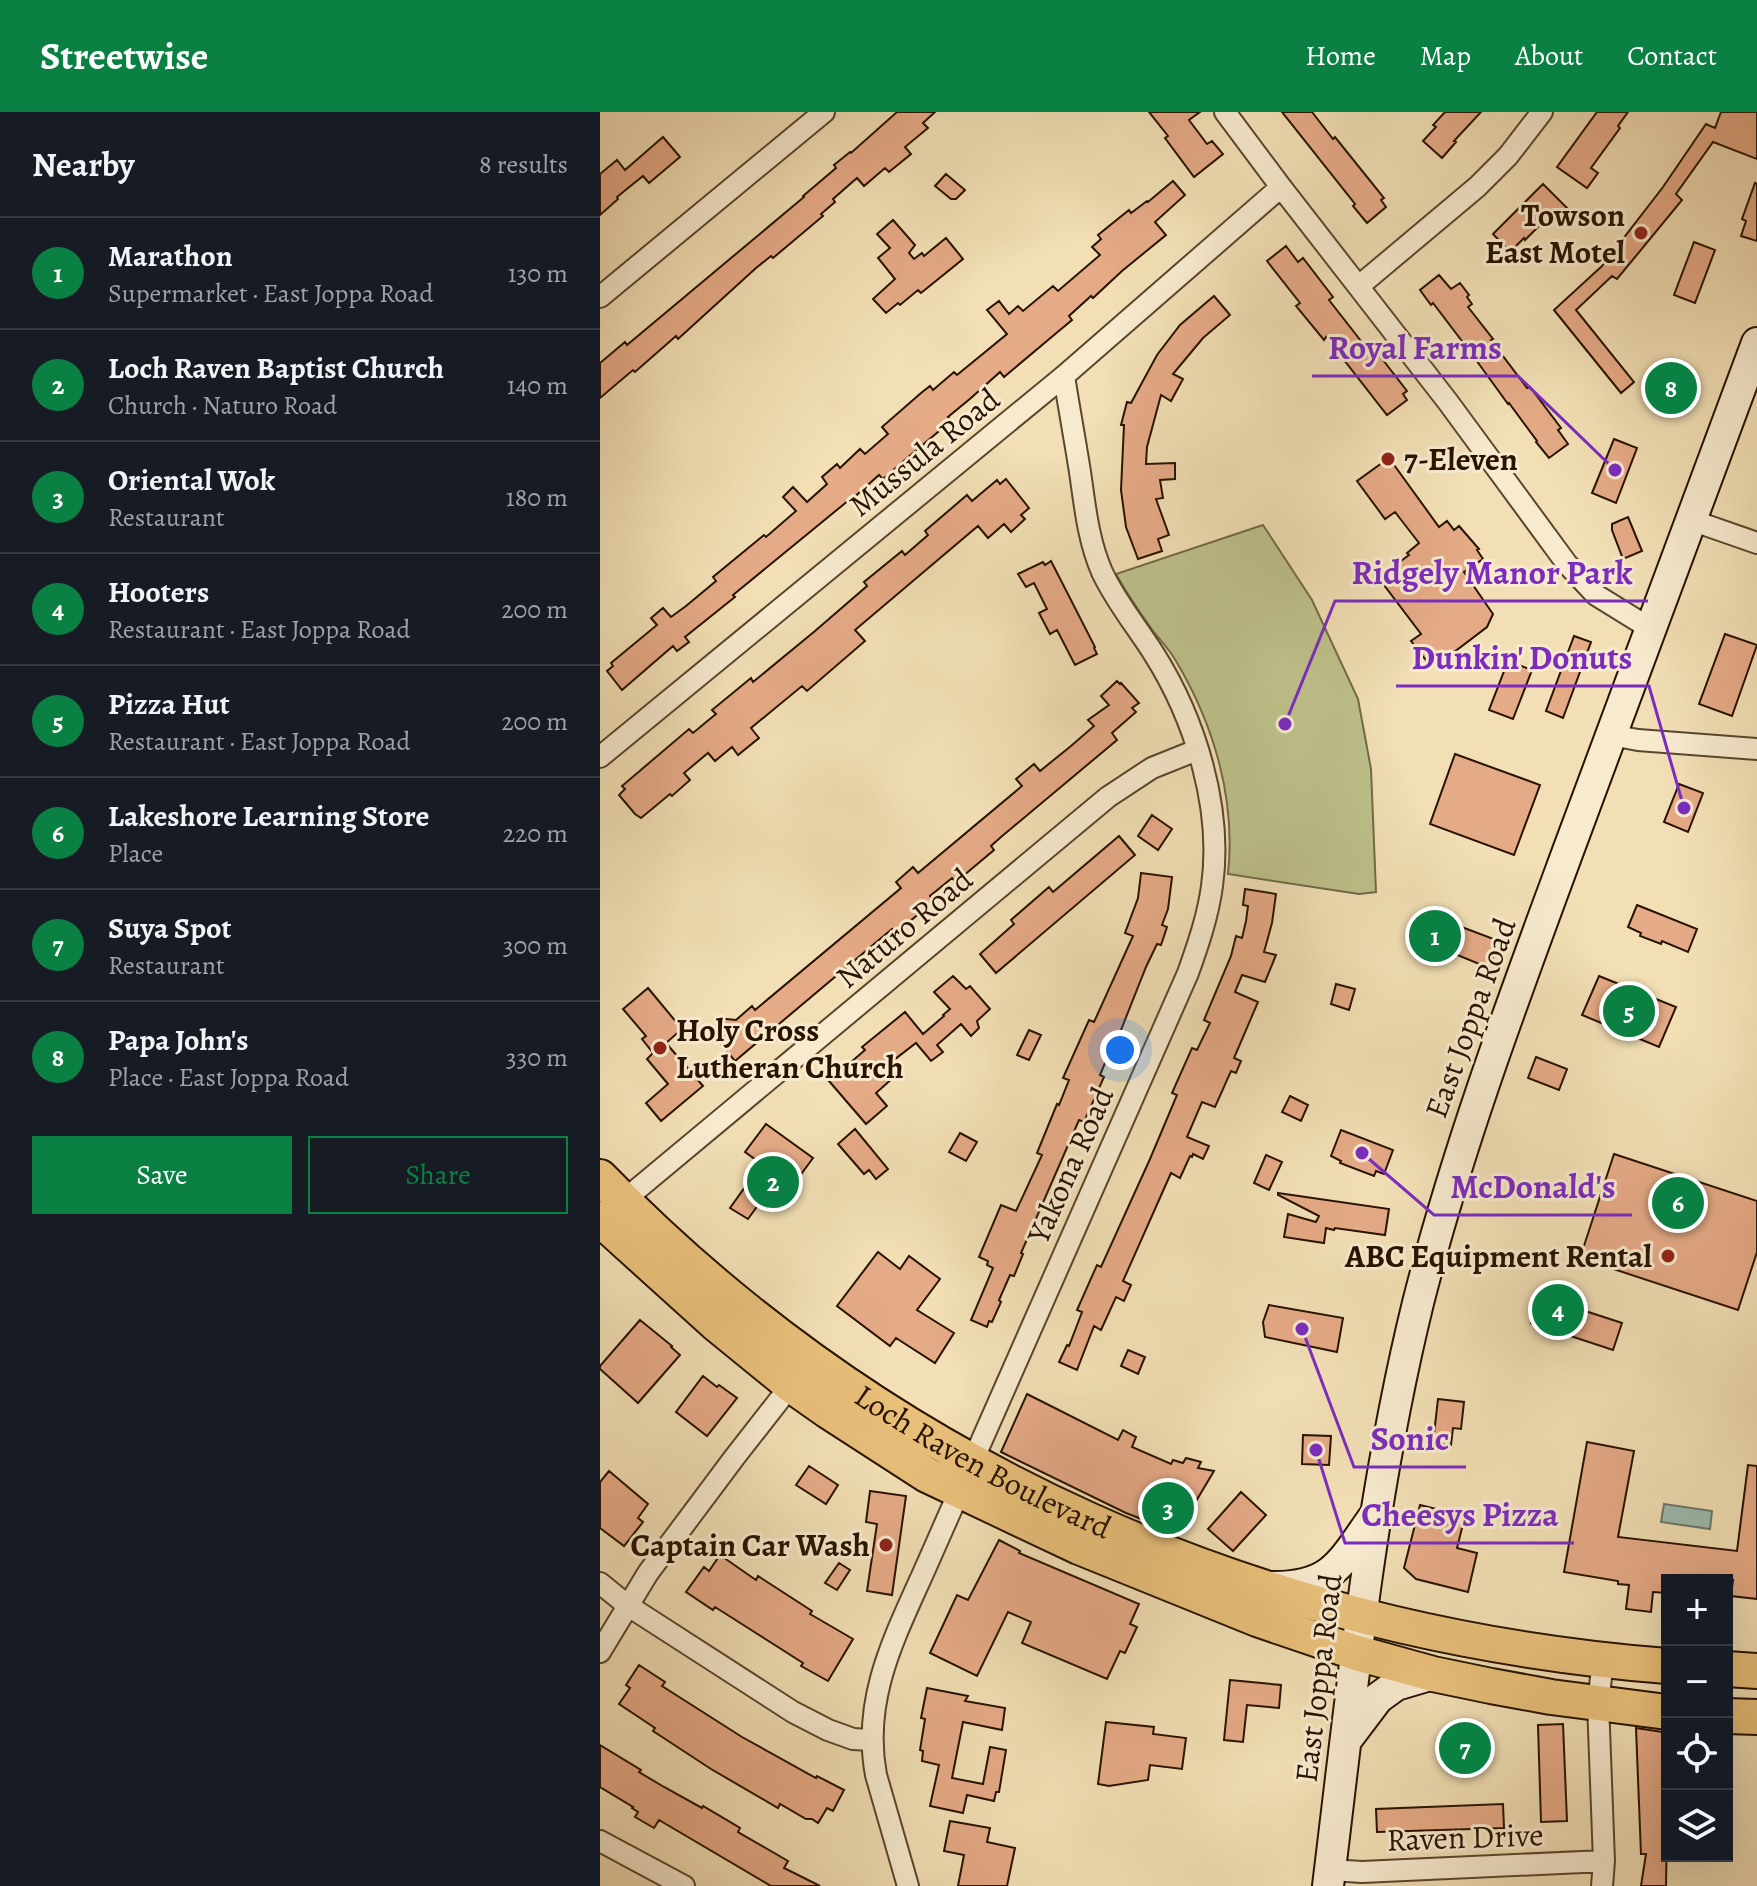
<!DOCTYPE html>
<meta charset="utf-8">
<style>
body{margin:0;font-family:Alegreya,serif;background:#242831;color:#f1f3f6}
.controls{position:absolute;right:24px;bottom:24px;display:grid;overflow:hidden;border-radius:0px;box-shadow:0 8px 32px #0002}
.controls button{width:72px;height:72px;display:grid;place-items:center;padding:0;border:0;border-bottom:2px solid #363941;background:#171b24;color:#f1f3f6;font:40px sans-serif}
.you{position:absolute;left:520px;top:938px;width:28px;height:28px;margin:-20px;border:6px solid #fff;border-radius:50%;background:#1a73e8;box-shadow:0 0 0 12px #1a73e833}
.badge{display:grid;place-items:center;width:52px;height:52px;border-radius:50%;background:#0b8043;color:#fff;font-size:26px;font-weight:700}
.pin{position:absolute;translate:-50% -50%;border:4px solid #fff;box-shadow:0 2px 8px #0006}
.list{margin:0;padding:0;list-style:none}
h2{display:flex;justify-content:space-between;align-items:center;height:104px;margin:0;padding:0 32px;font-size:34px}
h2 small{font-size:26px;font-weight:400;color:#9ea1a6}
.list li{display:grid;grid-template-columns:52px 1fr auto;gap:24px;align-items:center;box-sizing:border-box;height:112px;padding:0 32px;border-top:2px solid #363941}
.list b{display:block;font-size:30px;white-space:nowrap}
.list p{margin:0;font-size:26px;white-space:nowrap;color:#9ea1a6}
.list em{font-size:26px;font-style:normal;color:#9ea1a6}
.actions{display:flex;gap:16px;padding:24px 32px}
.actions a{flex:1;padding:18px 0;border:2px solid #0b8043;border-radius:0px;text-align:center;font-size:28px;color:#0b8043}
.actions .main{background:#0b8043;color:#fff}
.icon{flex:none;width:44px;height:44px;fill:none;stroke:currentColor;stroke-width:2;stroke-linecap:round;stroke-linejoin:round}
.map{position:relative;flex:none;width:1157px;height:1774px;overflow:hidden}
header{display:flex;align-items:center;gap:48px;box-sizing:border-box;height:112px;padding:0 40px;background:#0b8043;color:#fff}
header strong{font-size:38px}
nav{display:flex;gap:44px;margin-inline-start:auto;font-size:28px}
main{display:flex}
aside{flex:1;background:#171b24}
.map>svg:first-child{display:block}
.green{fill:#bdc18b;stroke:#726a46;stroke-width:2}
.water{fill:#9bbcb0;stroke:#6d786a;stroke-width:2}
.building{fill:#e5aa86;stroke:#281200;stroke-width:2}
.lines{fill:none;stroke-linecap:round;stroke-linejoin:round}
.minor-casing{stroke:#5a452d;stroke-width:24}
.secondary-casing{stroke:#281200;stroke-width:34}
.primary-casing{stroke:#281200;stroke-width:38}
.minor{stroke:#f7eacf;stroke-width:20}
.secondary{stroke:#f7eacf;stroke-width:30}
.primary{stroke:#e9c07a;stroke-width:34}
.poi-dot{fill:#8f2418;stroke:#f7eacf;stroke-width:3}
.labels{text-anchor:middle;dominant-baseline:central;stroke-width:6;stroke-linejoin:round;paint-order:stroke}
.poi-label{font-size:32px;font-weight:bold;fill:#281200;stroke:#f7eacf;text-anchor:end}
.street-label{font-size:32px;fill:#281200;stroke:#f7eacf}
.leader{fill:none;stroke:#7b2cbf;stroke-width:3}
.callout-dot{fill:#7b2cbf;stroke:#f7eacf;stroke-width:3}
.callout-label{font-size:34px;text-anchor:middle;font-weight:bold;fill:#7b2cbf;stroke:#f7eacf;stroke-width:6;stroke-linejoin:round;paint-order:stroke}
</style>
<header>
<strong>Streetwise</strong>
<nav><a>Home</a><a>Map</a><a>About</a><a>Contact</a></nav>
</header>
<main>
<aside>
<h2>Nearby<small>8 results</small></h2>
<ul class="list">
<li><span class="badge">1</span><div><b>Marathon</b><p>Supermarket · East Joppa Road</p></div><em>130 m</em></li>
<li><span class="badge">2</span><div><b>Loch Raven Baptist Church</b><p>Church · Naturo Road</p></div><em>140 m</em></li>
<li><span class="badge">3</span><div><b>Oriental Wok</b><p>Restaurant</p></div><em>180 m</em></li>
<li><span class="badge">4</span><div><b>Hooters</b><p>Restaurant · East Joppa Road</p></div><em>200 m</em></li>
<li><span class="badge">5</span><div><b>Pizza Hut</b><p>Restaurant · East Joppa Road</p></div><em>200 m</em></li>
<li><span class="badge">6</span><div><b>Lakeshore Learning Store</b><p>Place</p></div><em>220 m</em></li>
<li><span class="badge">7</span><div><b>Suya Spot</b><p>Restaurant</p></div><em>300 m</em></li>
<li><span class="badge">8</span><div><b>Papa John's</b><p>Place · East Joppa Road</p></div><em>330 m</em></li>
</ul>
<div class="actions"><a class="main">Save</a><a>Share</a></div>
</aside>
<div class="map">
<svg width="1157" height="1774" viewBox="0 0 1157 1774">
<rect width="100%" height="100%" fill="#f2dfb5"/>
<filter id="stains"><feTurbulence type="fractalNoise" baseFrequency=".0025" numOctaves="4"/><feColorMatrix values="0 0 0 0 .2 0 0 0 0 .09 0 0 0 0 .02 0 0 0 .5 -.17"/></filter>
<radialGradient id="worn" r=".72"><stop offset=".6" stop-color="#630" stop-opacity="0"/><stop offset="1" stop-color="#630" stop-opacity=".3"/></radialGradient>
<path class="green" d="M663,413L712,488L758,587L771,657L776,780L759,782L628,762C636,687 614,613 576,549C570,538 561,529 553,519C540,501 527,482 516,462Z"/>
<path class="water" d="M1064,1392L1112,1399L1110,1417L1061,1410Z"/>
<path class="building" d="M297,0H335L323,11L328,16L305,35L311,42L289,60L285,56L264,74L257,66L233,87L235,90L221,102L223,104L173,146L171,144L156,156L78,227L76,224L35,260L33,258L0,286V251L25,230L27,233L204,85L203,84L236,56L234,53L250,40L251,41Z
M549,0H600L589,8L607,32L612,29L623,42L594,65L565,26L568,24Z
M682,0H712L733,27L735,25L784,86L781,88L786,95L767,111L753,94L755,92Z
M845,0H881L854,29L856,30L842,46L823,29L836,15L833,13Z
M997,0H1028L1018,14L1020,16L991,56L998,61L987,76L957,55Z
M1121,0H1157V47L1113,30L1076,82L1082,88L1017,167L1012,164L976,198L1034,270L1021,281L954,198L1002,154L1063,75L1106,12L1115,16Z
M63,25L80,45L49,71L43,64L17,85L18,87L0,103V62L17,48L25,58Z
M346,62L365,78L356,87H351L335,74Z
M573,69L585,83L555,110L566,123L522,159L493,186L491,184L469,204L472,208L460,218L404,265L400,260L371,286L348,305L351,309L313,341L283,367L279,363L250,389L249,388L133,483L135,485L85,525L89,530L77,539L73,534L22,578L7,559L13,554L11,551L57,513L51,506L63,496L71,505L86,494L116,469L113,465L164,423L166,425L196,399L183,385L193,375L207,390L227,372L222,365L237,352L240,356L260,337L265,342L288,322L282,315L321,281L330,274L333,278L354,260L357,263L407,222L387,198L399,189L409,202L418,194L423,199L453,174L458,179L500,143L492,135L501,127L498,123L529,98L531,101L547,89L548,90Z
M1155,71L1157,72V129L1141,124L1146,109L1142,107Z
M943,72L967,96L954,109L949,104L925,128L924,126L910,140L893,122Z
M293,108L315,133L309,141L314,147L322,141L324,144L346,126L363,147L321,181L318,178L300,193L298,191L286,201L273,187L295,167L278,146L290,136L277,122Z
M1094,130L1115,138L1095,191L1074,183Z
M686,134L698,150L703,146L733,185L729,188L772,243L776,239L807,279L803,282L807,288L787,303L726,225L724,228L696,194L700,191L667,149Z
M839,163L851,177L860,171L869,183L867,185L872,192L868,195L893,227L891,228L927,276L930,275L961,316L958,318L968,332L949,346L936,330L937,329L909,291L908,292L871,241L833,191L831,193L820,178Z
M614,184L630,203L603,226L573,262L583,267L571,289L561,283L547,335L546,352L575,351V367L560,368L563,386L556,387L569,423L558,427L562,439L538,447L526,415L521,378L524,313H521L527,290L531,291L557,243L580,213Z
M1055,261L1093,275L1087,290L1049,276Z
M1014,327L1037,336L1016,391L992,381Z
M789,346L839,415L847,409L854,418L859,414L879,437L877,438L883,447L864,460L893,502L887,515L841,550L838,545L829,552L811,529L821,522L781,469L783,467L781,464L809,443L807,441L819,431L795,400L785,407L757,369Z
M406,367L429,396L421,403L425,407L411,420L404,412L388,426L378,414L255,518L265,529L207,579L202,574L151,616L159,626L138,643L132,635L115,649L108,641L84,661L90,668L72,684L70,682L41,706L35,702L19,683L25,677L22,674L89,617L93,621L105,611L116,602L112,598L151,566L153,570L215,519L267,474L264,470L302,439L305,443L328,423L325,419L367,383L372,389L397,368L400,372Z
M1028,405L1042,439L1023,447L1012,418V412Z
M451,449L495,535L494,536L497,542L475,553L457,518L450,522L439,501L447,497L434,471L426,475L418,462L443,450L445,453Z
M1125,522L1157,533L1132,604L1099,592Z
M974,524L991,530L963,606L946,599Z
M908,549L932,558L913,607L889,598Z
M517,569L520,572L521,571L539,591L532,596L536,600L512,621L517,628L401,725L391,734L394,738L356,770L352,766L330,784L334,789L325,797L295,821L292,817L135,949L119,929L129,921L116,906L136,908L152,894L155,898L301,776L296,770L313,755L318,761L422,674L416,667L434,652L440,659L471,634L494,614L488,608L509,593L501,584Z
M855,642L940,673L914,743L830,712Z
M1079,672L1103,681L1088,720L1064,710Z
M552,703L572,717L558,738L538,724Z
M519,724L535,743L396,861L380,842L414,812L411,808L449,775L453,780Z
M541,761L572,765L568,797L562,813L567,815L561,833L557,832L546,855L517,928L505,951L500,963L504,965L484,1010L479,1008L421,1141L423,1142L414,1164L410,1163L399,1188L401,1190L392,1210L389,1209L387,1215L371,1208L393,1156L387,1153L388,1149L379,1145L401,1093L416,1099L442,1043L437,1041L457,992L459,993L469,968L463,966L489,908L494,910L533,824L525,821L538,786Z
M645,777L676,782L672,811L664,840L676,843L665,870L642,863L635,880L658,890L634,946L641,949L636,961L631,959L615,995L602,990L587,1025L609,1034L603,1047L593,1042L592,1045L590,1044L580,1066L571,1061L523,1169L531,1173L524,1189L516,1185L501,1218L494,1214L477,1258L459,1250L467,1233L469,1234L479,1208L482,1200L477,1198L497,1153L501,1155L550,1047L577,983L572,981L592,936L597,938L610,911L604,908L631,844L636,824L642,826L646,809L648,794L643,793Z
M1037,793L1097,817L1088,840L1062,829L1061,832L1040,824L1041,821L1028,815Z
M835,805L899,829L889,856L823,829L826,821L822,819L827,806L834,809Z
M353,864L366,877L370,874L390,897L377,909L379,916L371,924L361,912L337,933L343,940L331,949L316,931L285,955L294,965L276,981L287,994L266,1012L229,969L265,938L262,935L305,900L323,922L344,904L343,903L350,897L334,880Z
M999,864L1076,895L1059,935L982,903Z
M736,872L755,877L749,898L731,892Z
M48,876L82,917L66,931L103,974L61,1009L46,991L68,972L47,947L53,941L42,927L46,924L23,897Z
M429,918L441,923L429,948L417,943Z
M936,945L967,957L959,978L928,966Z
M690,984L708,993L701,1009L682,1000Z
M166,1012L213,1046L182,1088L169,1078L148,1107L130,1096L155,1061L150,1057L156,1048L145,1040Z
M255,1017L288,1057L276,1067L269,1058L264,1062L238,1032Z
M741,1018L793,1038L784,1062L776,1059L774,1064L740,1051L741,1049L731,1044Z
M360,1021L377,1030L366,1049L349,1040Z
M1014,1042L1157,1089V1140L1138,1198L980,1146Z
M666,1043L682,1050L669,1078L654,1071Z
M678,1081L789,1097L785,1123L735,1116L734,1118L726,1116L724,1131L684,1125L688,1102L716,1110L719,1104L678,1083Z
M278,1140L300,1157L309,1144L340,1167L317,1198L354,1221L335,1251L296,1226L290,1234L237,1194Z
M939,1184L1022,1211L1013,1238L931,1211Z
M669,1193L743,1206L737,1240L665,1225L663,1210Z
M40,1208L72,1234L71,1235L80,1243L38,1291L0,1257V1254Z
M528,1238L545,1245L538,1262L521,1254Z
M103,1264L117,1275L119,1273L137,1286L107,1324L76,1300Z
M427,1282L518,1328L523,1318L536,1325L532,1335L571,1352L573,1348L583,1351L586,1346L601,1350L598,1356L614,1359L577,1421L526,1401L401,1340Z
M838,1287L864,1290L861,1317L853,1316L851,1333L833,1331Z
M703,1323L731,1324L729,1353L702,1352Z
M987,1330L1034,1339L1018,1425L1137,1439L1148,1353L1157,1354V1487L1131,1484L1133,1468H1067V1481L1053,1480L1051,1500L1026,1497L1029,1473L1018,1472V1469L964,1460Z
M209,1354L238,1373L226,1392L196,1373Z
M9,1359L48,1392L38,1406L43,1410L24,1434L0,1416V1370Z
M270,1379L306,1384L292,1483L267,1479L277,1412L266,1410Z
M641,1380L666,1403L633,1439L608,1417Z
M820,1393L865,1404L857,1436L877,1441L868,1480L816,1467L804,1456Z
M399,1428L420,1439L419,1441L539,1492L530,1512L537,1515L525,1541L520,1539L507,1567L422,1531L431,1510L408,1500L377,1564L330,1541L357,1483L368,1488Z
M120,1443L156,1468L158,1464L212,1499L210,1502L253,1527L228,1569L201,1554L203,1551L115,1495L113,1498L86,1480L104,1455L109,1459Z
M239,1451L250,1458L237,1478L225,1471Z
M39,1553L65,1570L62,1574L142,1625L216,1666L217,1664L244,1678L233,1699L227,1696L218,1711L212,1707H206L180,1692L178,1696L111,1657L53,1619L55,1616L19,1592L30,1576L26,1573Z
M630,1568L681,1573L679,1596L647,1593L643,1630L624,1628Z
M327,1576L368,1584L365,1589L405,1596L402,1618L363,1610L352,1666L383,1672L390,1635L406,1638L399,1680H396L394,1689L367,1683L363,1701L330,1694L339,1653L322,1649L323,1639L320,1638L325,1607L321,1606Z
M868,1608L889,1621L862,1664L842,1652Z
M506,1610L554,1615L553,1622L586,1626L582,1657L550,1653L548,1668L509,1674L498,1672Z
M963,1612L967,1709L941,1710L938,1613Z
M1036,1616L1063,1620L1067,1716L1066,1774H1041L1046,1742H1041Z
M0,1633L41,1658L39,1660L64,1675L102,1696L103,1694L140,1716L138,1720L188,1749L184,1756L220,1774H171L59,1708L54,1716L35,1705L38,1700L32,1696L33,1695L0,1675Z
M903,1692L904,1716L777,1720L776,1697Z
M350,1709L390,1716L387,1730L415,1736L407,1774H358L364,1743L344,1739Z"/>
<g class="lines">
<g class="minor-casing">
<path id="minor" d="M625,0L681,75L848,290L967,452L996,483L1051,517
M759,174L877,75L908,44L942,0
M0,185L224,0
M1091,408L1157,431
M1011,623L1038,628L1157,637
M0,645L464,264L681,75
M23,1089L508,685L552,656L597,638
M0,1471L27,1493L193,1600L228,1618L253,1627L271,1628
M0,1540L48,1461L134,1346L191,1273
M0,1729L84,1774
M730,1758L762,1760L1004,1749
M308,1774L276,1663C261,1583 298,1519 329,1448L588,861C598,833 608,804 612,774C623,696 595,607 554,542C537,515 516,490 502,460C488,428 485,394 480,360C475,328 469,296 464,264
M1002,1774L1004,1749L998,1591L1003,1549"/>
</g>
<g class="secondary-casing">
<path id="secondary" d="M671,1475C732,1476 741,1451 773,1406
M747,1627L778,1586L796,1573L833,1562
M728,1774C752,1579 771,1382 818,1191C857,1037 913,888 968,739C1031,569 1094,400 1157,231"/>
</g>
<g class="primary-casing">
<g id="primary">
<path id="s1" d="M0,1065C286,1359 661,1522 1067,1554"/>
<path d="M0,1107L115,1211L191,1273L228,1299L327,1363L479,1435L657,1507L757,1541L833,1562L891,1574L951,1585L1067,1600"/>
<path d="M1127,1557L1157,1559"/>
<path d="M1127,1604L1157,1605"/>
</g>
</g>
<use href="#minor" class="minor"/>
<use href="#secondary" class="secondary"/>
<use href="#primary" class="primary"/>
</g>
<g class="poi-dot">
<circle cx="1041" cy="121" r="8"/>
<circle cx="788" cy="347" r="8"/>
<circle cx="60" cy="936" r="8"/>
<circle cx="1068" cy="1144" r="8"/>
<circle cx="286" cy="1433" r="8"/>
</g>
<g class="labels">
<g class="poi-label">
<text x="1025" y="103">Towson<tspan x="1025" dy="37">East Motel</tspan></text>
<text x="804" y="347" text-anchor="start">7-Eleven</text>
<text x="76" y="918" text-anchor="start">Holy Cross<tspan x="76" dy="37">Lutheran Church</tspan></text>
<text x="1052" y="1144">ABC Equipment Rental</text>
<text x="270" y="1433">Captain Car Wash</text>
</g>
<g class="street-label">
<text transform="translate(324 340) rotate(-39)">Mussula Road</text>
<text transform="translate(304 816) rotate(-40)">Naturo Road</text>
<text transform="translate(870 906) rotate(-70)">East Joppa Road</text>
<text transform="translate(470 1053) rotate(-66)">Yakona Road</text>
<text stroke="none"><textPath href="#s1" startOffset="480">Loch Raven Boulevard</textPath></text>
<text transform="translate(718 1566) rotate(-83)">East Joppa Road</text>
<text transform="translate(865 1725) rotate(-2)">Raven Drive</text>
</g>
</g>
<path class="leader" d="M1015 358L918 264H712M685 612L735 489H1048M1084 696L1049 574H796M762 1041L834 1103H1032M702 1217L754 1355H866M716 1338L745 1431H974"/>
<g class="callout-dot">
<circle cx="1015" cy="358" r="8"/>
<circle cx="685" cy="612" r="8"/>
<circle cx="1084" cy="696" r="8"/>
<circle cx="762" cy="1041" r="8"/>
<circle cx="702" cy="1217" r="8"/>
<circle cx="716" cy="1338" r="8"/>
</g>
<g class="callout-label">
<text x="815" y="247">Royal Farms</text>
<text x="892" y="472">Ridgely Manor Park</text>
<text x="922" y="557">Dunkin' Donuts</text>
<text x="933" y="1086">McDonald's</text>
<text x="810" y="1338">Sonic</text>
<text x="860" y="1414">Cheesys Pizza</text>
</g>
<rect width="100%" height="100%" filter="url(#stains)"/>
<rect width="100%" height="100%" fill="url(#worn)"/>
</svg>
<div class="controls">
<button>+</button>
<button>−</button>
<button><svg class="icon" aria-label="locate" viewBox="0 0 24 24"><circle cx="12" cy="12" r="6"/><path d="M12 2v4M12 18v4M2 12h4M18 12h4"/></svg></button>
<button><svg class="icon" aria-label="layers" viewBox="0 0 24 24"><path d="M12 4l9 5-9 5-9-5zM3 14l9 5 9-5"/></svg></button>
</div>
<div class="you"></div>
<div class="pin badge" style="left:835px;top:824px">1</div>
<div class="pin badge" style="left:173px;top:1070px">2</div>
<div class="pin badge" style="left:568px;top:1396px">3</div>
<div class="pin badge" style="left:958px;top:1198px">4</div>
<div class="pin badge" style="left:1029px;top:899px">5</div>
<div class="pin badge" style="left:1078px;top:1091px">6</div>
<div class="pin badge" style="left:865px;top:1636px">7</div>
<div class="pin badge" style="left:1071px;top:276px">8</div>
</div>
</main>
